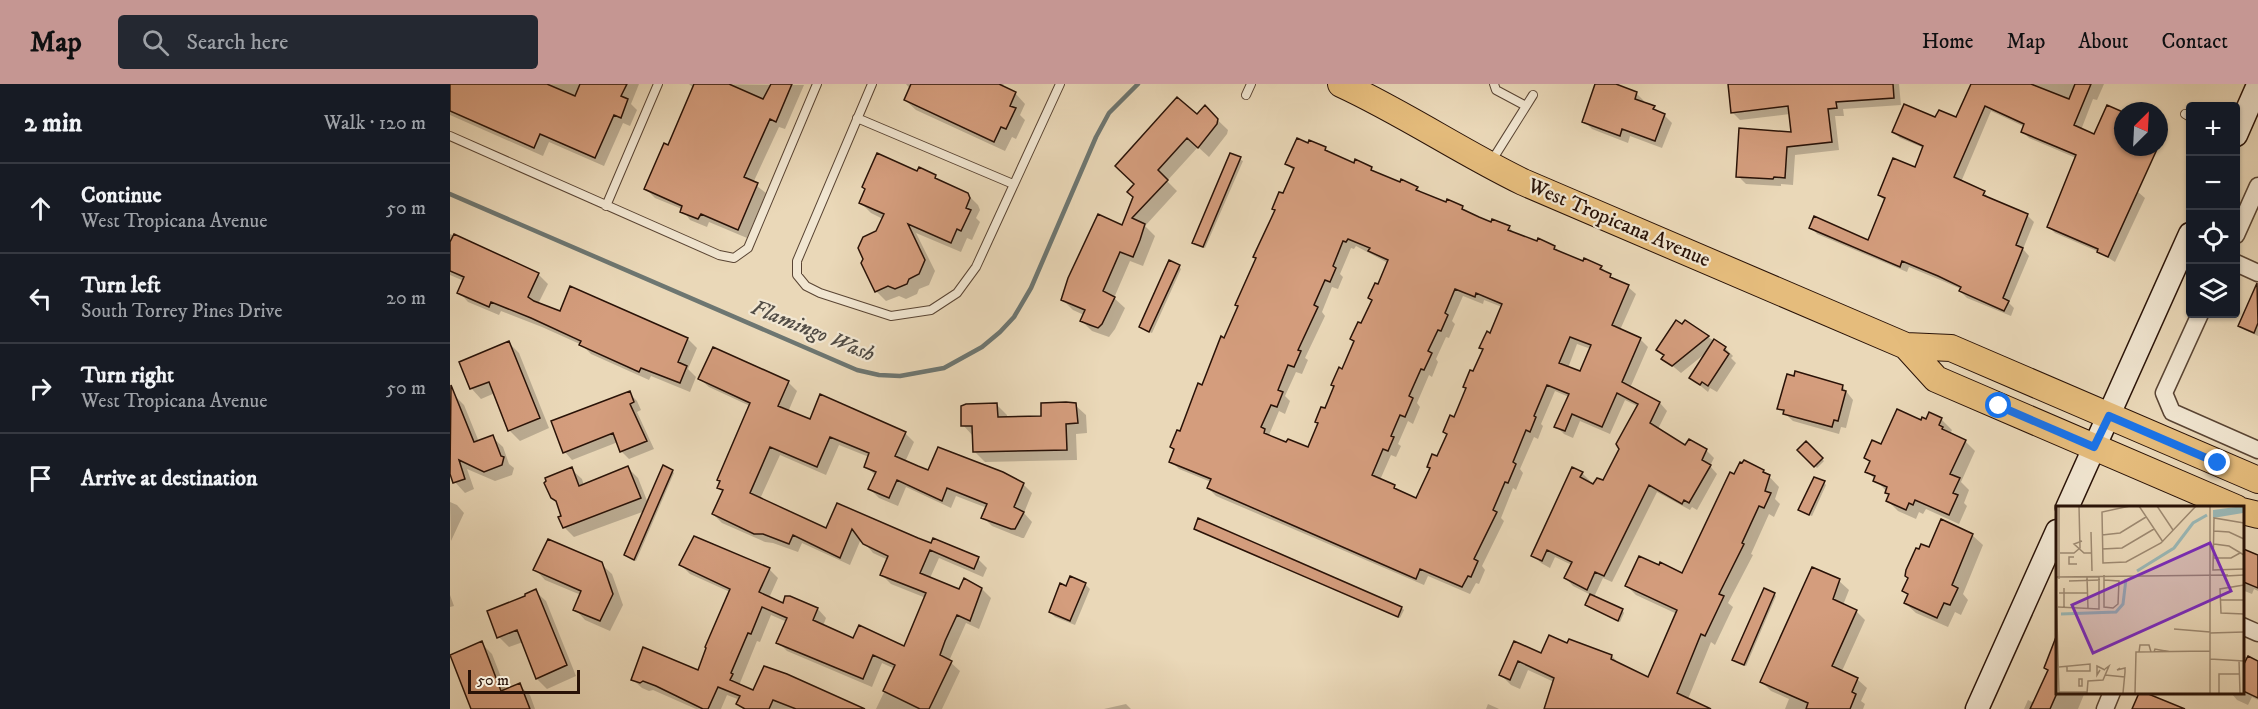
<!DOCTYPE html>
<meta charset="utf-8">
<style>
body{margin:0;font-family:"IM FELL DW Pica",serif;background:#242831;color:#f1f3f6}
.controls{position:absolute;right:18px;top:18px;display:grid;overflow:hidden;border-radius:6px;box-shadow:0 2px 4px #0004}
.controls button{width:54px;height:54px;display:grid;place-items:center;padding:0;border:0;border-bottom:2px solid #363941;background:#171b24;color:#f1f3f6;font:30px sans-serif}
.compass{position:absolute;left:1664px;top:18px;width:54px;height:54px;border-radius:50%;background:#171b24;box-shadow:0 2px 4px #0004;rotate:24deg}
.scale{position:absolute;left:18px;bottom:15px;width:112px;box-sizing:border-box;padding-left:6px;border:3px solid #291207;border-top:0;font-size:16px;line-height:21px;white-space:nowrap;color:#291207;-webkit-text-stroke:4px #f1e6d1;paint-order:stroke}
.stop{position:absolute;width:18px;height:18px;margin:-14px;border:4px solid #1a73e8;border-radius:50%;background:#fff}
.stop.end{background:#1a73e8;border-color:#fff;box-shadow:0 2px 6px #0008}
.list{margin:0;padding:0;list-style:none}
h2{display:flex;justify-content:space-between;align-items:center;height:78px;margin:0;padding:0 24px;font-size:26px}
h2 small{font-size:20px;font-weight:400;color:#9ea1a6}
.list li{display:grid;grid-template-columns:39px 1fr auto;gap:18px;align-items:center;box-sizing:border-box;height:90px;padding:0 24px;border-top:2px solid #363941}
.list b{display:block;font-size:22px;white-space:nowrap}
.list p{margin:0;font-size:20px;white-space:nowrap;color:#9ea1a6}
.list em{font-size:20px;font-style:normal;color:#9ea1a6}
.icon{flex:none;width:33px;height:33px;fill:none;stroke:currentColor;stroke-width:2;stroke-linecap:round;stroke-linejoin:round}
.map{position:relative;flex:none;width:1808px;height:625px;overflow:hidden}
header{display:flex;align-items:center;gap:36px;box-sizing:border-box;height:84px;padding:0 30px;background:#c59692;color:#111}
header strong{font-size:28px}
nav{display:flex;gap:33px;margin-inline-start:auto;font-size:21px}
.search{width:420px;height:54px;background:#242831;display:flex;align-items:center;gap:15px;box-sizing:border-box;padding:0 21px;border-radius:6px;color:#9ea1a6;font-size:22px}
main{display:flex}
aside{flex:1;background:#171b24}
.map>svg:first-child{display:block}
.shadow{fill:#0003;fill-rule:evenodd}
.lines{fill:none;stroke-linecap:round;stroke-linejoin:round}
.stream{stroke:#6d7671;stroke-width:4.5}
.building{fill:#d49d7d;stroke:#291207;stroke-width:1.5;fill-rule:evenodd}
.service-casing{stroke:#594433;stroke-width:10}
.minor-casing{stroke:#594433;stroke-width:19}
.secondary-casing{stroke:#291207;stroke-width:25}
.primary-casing{stroke:#291207;stroke-width:28}
.service{stroke:#f1e6d1;stroke-width:8}
.minor{stroke:#f1e6d1;stroke-width:16}
.secondary{stroke:#f1e6d1;stroke-width:22}
.primary{stroke:#e5bc7c;stroke-width:26}
.route{stroke:#1a73e8;stroke-width:8}
.labels{text-anchor:middle;dominant-baseline:central;stroke-width:4.5;stroke-linejoin:round;paint-order:stroke}
.street-label{font-size:21px;fill:#291207;stroke:#f1e6d1}
.water-label{font-size:22px;font-style:italic;fill:#514c45;stroke:#f1e6d1}
.inset-river{fill:none;stroke:#9ab8b7;stroke-width:3}
.inset-road{fill:none;stroke:#9d8971;stroke-width:1.5}
.view{fill:#7b2cbf;fill-opacity:0.15;stroke:#7b2cbf;stroke-width:3}
.inset-edge{fill:none;stroke:#291207;stroke-width:3}
</style>
<header>
<strong>Map</strong>
<div class="search"><svg class="icon" aria-label="search" viewBox="0 0 24 24"><circle cx="10" cy="10" r="6"/><path d="M15 15l6 6"/></svg>Search here</div>
<nav><a>Home</a><a>Map</a><a>About</a><a>Contact</a></nav>
</header>
<main>
<aside>
<h2>2 min<small>Walk · 120 m</small></h2>
<ul class="list">
<li><svg class="icon" aria-label="ahead" viewBox="0 0 24 24"><path d="M12 20V5M6 11l6-6 6 6"/></svg><div><b>Continue</b><p>West Tropicana Avenue</p></div><em>50 m</em></li>
<li><svg class="icon" aria-label="left" viewBox="0 0 24 24"><path d="M17 20v-9H6M10 6l-5 5 5 5"/></svg><div><b>Turn left</b><p>South Torrey Pines Drive</p></div><em>20 m</em></li>
<li><svg class="icon" aria-label="right" viewBox="0 0 24 24"><path d="M7 20v-9h11M14 6l5 5-5 5"/></svg><div><b>Turn right</b><p>West Tropicana Avenue</p></div><em>50 m</em></li>
<li><svg class="icon" aria-label="arrive" viewBox="0 0 24 24"><path d="M6 21V4h12l-3 4 3 4H6"/></svg><div><b>Arrive at destination</b></div></li>
</ul>
</aside>
<div class="map">
<svg width="1808" height="625" viewBox="0 0 1808 625">
<rect width="100%" height="100%" fill="#ead8b8"/>
<filter id="stains"><feTurbulence type="fractalNoise" baseFrequency=".00333" numOctaves="4"/><feColorMatrix values="0 0 0 0 .2 0 0 0 0 .09 0 0 0 0 .02 0 0 0 .5 -.17"/></filter>
<radialGradient id="worn" r=".72"><stop offset=".6" stop-color="#630" stop-opacity="0"/><stop offset="1" stop-color="#630" stop-opacity=".3"/></radialGradient>
<path class="shadow" d="M0,0H189L181,20L187,26L180,42L173,39L154,82L99,58L93,72L0,31Z
M239,0L354,1L335,45L329,43L303,99L316,109L297,154L259,138L257,143L240,136L232,125L205,114L196,105L218,63L244,4Z
M456,0H554L551,3L565,9L575,20L570,31L575,36L566,55L562,53L555,67L466,26L455,16L460,5Z
M1147,0H1162L1186,9L1194,17L1193,20L1204,24L1214,31L1222,39L1212,64L1180,52L1178,59L1142,45L1134,37Z
M1279,0H1449L1451,21L1393,25L1394,32H1385L1389,66L1345,71L1343,101L1331,100V102L1296,100L1288,92L1342,50L1340,30L1290,36L1282,28Z
M1523,0H1654L1647,16L1643,15L1631,46L1645,52L1673,30V63H1682L1680,104L1688,108L1695,114L1665,178L1649,168L1605,149L1599,143L1626,74L1579,54L1573,48L1575,43L1541,27L1511,98L1534,108L1540,116L1578,132L1584,138L1573,165L1579,172L1559,219L1564,224L1561,232L1517,214L1510,207L1511,205L1495,198L1459,183L1457,188L1367,150L1361,143L1419,158L1435,117L1429,111L1466,85L1474,64L1450,54L1444,48L1486,35H1507Z
M755,24L778,46L777,50L759,73L748,63L717,97L727,107L695,142L705,152L693,182L680,177L664,214L675,224L665,245L659,253L642,247L632,237L634,231L623,226L612,215L673,143L685,113Z
M859,61L875,64L882,71L905,81L921,84L928,90L951,100L967,104L973,110L996,120L998,117L1013,124L1019,130L1042,140L1059,143L1066,151L1105,163L1111,170L1134,179L1151,183L1167,198L1178,203L1186,210L1170,246L1190,255L1198,263L1180,304L1210,319L1217,327L1208,345L1236,363L1239,357L1256,366L1264,374L1260,382L1267,390L1247,426L1242,423L1240,426L1207,408L1162,498L1153,494L1144,513L1172,526L1174,529L1170,538L1137,521L1141,511L1123,502L1116,494L1122,481L1105,473L1100,484L1091,479L1083,471L1132,389L1140,397L1138,399L1144,402L1153,398L1189,323L1175,316L1160,350L1130,337L1123,354L1114,350L1106,342L1119,313L1105,307L1091,340L1093,342L1088,355L1084,353L1070,385L1073,389L1066,406L1063,404L1051,434L1054,437L1032,482L1035,486L1029,500L1026,499L1020,510L978,492L974,501L766,412L758,404L761,398L729,385L721,377L725,366L721,363L731,349L775,256L844,87L837,80ZM906,162L938,179L859,365L822,354L819,351L829,327L835,330L840,317L835,312L846,288L852,290L858,276L855,274L875,232L872,228L882,203L888,205L893,193L890,190L901,164L904,165ZM1013,212L1033,220L1034,216L1052,223L1040,250L1031,264L1034,267L1005,335L995,348L998,352L988,374L978,382L981,385L967,416L930,396L941,371L946,373L951,362L948,360L958,337L963,340L970,323L967,319L979,291L982,293L988,278L986,275L996,253L999,254L1005,240L1002,237ZM1127,260L1141,265L1131,289L1118,284Z
M781,71L793,77L755,164L746,160Z
M468,89L485,92L491,99L517,110L528,121L530,126L526,134L530,138L522,156L517,154L511,168L466,149L485,187L479,201L469,205L467,210L456,215L449,212L436,217L426,207L427,148L433,135L421,129L411,119Z
M0,150L88,190L98,200L88,220L111,229L238,255L247,264L238,285L246,293L240,308L201,292L199,296L141,270L132,261L92,243L51,227L49,231L18,218L9,208L14,197L0,191Z
M729,183L731,185L702,249L692,245L690,243Z
M1804,210L1808,211V252L1795,246L1790,241Z
M1235,238L1275,264L1283,272L1281,274L1286,279L1267,308L1260,304L1258,308L1241,294L1257,268L1231,289L1213,274L1215,272L1208,266Z
M59,259L69,269L99,344L70,357L60,347L45,309L31,315L21,304Z
M250,295L338,298L347,307L338,328L360,337L455,349L464,358L455,378L479,388L573,400L582,409L574,429L582,438L574,454H572L542,442L533,433L537,424L506,412L501,424L456,403L448,422L429,414L420,405L426,392L416,382L419,373L389,361L376,391L330,371L310,415L377,446L388,421L468,455L528,475L537,484L533,493L489,474L480,494L510,507L514,496L532,505L541,514L529,545L516,539L499,577L510,587L492,625H426L445,585L432,579L422,603L337,567L328,558L337,538L321,531L310,558L307,557L290,599V602L304,608L404,625H293L288,620L290,616L277,611L271,625H246L203,606L199,607L192,604L183,596L248,588L280,508L240,490L231,481L319,485L328,494L319,514L333,521L339,514L368,525L376,534L373,542L403,556L454,564L476,514L441,500L432,491L438,476L423,469L411,455L400,481L352,459L348,468L323,459L315,458L272,439L263,430L273,408L269,403L300,322L259,303Z
M1392,302L1403,316L1396,344L1391,343L1389,350L1343,337L1329,324Z
M179,309L187,317L191,326L187,328L204,365L179,375L171,367L168,358L122,376L115,368Z
M4,311L14,321L29,358L42,353L53,363L59,380L64,384L62,391L45,397L17,385L24,405L15,409L5,398L0,387V312Z
M547,321L557,331V334H592L625,321L636,331L637,349L626,350L627,376L535,378L524,367L523,352L513,341Z
M1479,330L1492,336L1502,346L1500,350L1515,357L1525,367L1511,398L1519,406L1514,419L1517,422L1509,440L1476,425L1473,430L1469,428L1466,435L1448,427L1438,417L1440,411L1417,387L1421,378L1416,374L1472,338L1476,337Z
M1356,360L1374,377L1367,384L1349,366Z
M1294,378L1314,387L1329,403L1325,415L1330,420L1324,433L1319,430L1301,470L1303,471L1278,519L1283,523L1265,561L1261,558L1238,615L1259,625H1095L1104,598L1078,586L1070,605L1061,601L1051,591L1065,559L1092,571L1118,561L1162,572L1170,581L1199,595L1227,530L1186,511L1176,501L1232,491Z
M178,384L188,394L198,419L222,387L224,389L186,477L175,471L195,427L124,453L114,443L113,432L108,420L102,414L121,385L132,395L134,402Z
M1374,399L1376,401L1362,432L1352,428L1350,426Z
M0,418L7,421L14,429L1,457Z
M747,446L952,524L954,526L950,534Z
M1522,451L1533,461L1513,510L1518,516L1511,531L1505,528L1498,543L1466,529L1455,519L1459,512L1454,507L1479,465Z
M1792,461L1793,465L1808,473V507L1804,505L1802,510L1792,506Z
M151,480L162,490L173,521L160,547L135,536L125,525L131,511L95,496L85,485Z
M1389,497L1399,506L1393,521L1406,527L1415,536L1392,587L1407,595L1417,604L1411,617L1415,620L1413,625H1335L1339,615L1321,607L1311,597Z
M635,500L640,505L625,541L605,533L600,528L617,504Z
M85,507L96,517L126,592L97,605L87,595L73,558L59,563L49,553L77,513Z
M1324,510L1326,512L1296,582L1286,577Z
M0,511L4,522L0,523Z
M1606,557L1607,608H1635L1628,625H1574L1578,616L1584,619L1599,587L1596,584Z
M31,559L42,570L56,606L69,601L80,611L85,625H24Z
M1792,571L1808,579V616L1802,613L1798,621L1787,616L1782,610L1792,608Z
M676,620L681,625H654Z
M1038,620L1047,624L1049,625H1036Z"/>
<g class="lines">
<path class="stream" d="M0,110L407,286L429,291L450,292L494,284L532,263L550,248L564,233L581,204L646,53L659,29L688,0"/>
</g>
<path class="building" d="M0,0H97L125,12L130,0H177L171,12L178,15L171,34L164,31L145,74L90,50L84,64L0,27Z
M244,0H279L313,15L321,0H342L326,38L320,35L294,93L308,99L288,146L251,130L248,135L230,128L232,122L194,105L214,59L218,61Z
M461,0H549L566,8L560,22L566,24L556,45L551,43L544,58L454,16Z
M1145,0H1166L1187,8L1185,15L1205,22L1203,25L1215,30L1205,57L1172,45L1170,52L1132,38Z
M1278,0H1443L1444,14L1386,18L1387,24L1378,25L1382,58L1337,63L1335,94L1324,93L1323,95L1286,93L1289,44L1341,48L1338,22L1281,29Z
M1521,0H1581L1619,15L1625,0H1641L1624,41L1644,50L1657,21L1673,28V63H1708L1658,173L1647,168L1648,165L1597,143L1626,71L1571,48L1574,40L1535,22L1504,93L1535,107L1533,111L1578,130L1566,161L1573,164L1553,214L1559,217L1554,227L1509,207L1511,203L1488,192L1452,177L1450,183L1359,144L1364,132L1418,156L1435,114L1428,111L1443,74L1465,83L1473,62L1442,48L1454,20L1485,33L1489,26L1506,33Z
M727,13L747,30L755,21L768,35L767,40L748,64L737,54L708,86L718,96L682,134L695,140L690,156L683,173L670,168L653,207L665,213L652,240L648,244L640,241L630,237L635,226L611,216L618,194L648,130L672,141L683,113L677,108L684,100L665,82Z
M847,54L858,59L859,56L876,63L875,66L904,79L905,75L922,83L921,86L950,98L951,95L968,103L966,106L996,118L997,115L1013,122L1012,125L1029,133L1041,138L1042,135L1060,142L1058,146L1087,157L1088,154L1105,162L1104,165L1133,177L1134,174L1152,182L1150,185L1161,190L1160,193L1179,201L1162,241L1191,254L1172,298L1210,318L1200,339L1235,361L1239,355L1257,365L1252,376L1261,381L1239,419L1234,416L1232,420L1199,401L1154,492L1145,488L1137,506L1114,494L1122,478L1097,466L1092,477L1081,472L1122,383L1133,388L1130,393L1143,400L1147,394L1153,396L1169,365L1166,360L1188,320L1167,309L1152,343L1122,330L1115,347L1104,343L1119,310L1097,301L1084,332L1086,333L1080,348L1076,346L1063,378L1066,380L1058,399L1055,398L1043,426L1047,428L1024,475L1028,477L1021,493L1018,492L1012,503L970,485L966,495L927,478L757,404L761,395L719,378L724,365L720,363L727,346L730,347L748,299L752,301L771,252L774,254L788,222L785,221L806,174L803,173L825,126L822,125L829,108L833,109L844,84L835,80ZM898,155L920,164L918,167L938,176L928,200L925,199L918,214L922,216L911,239L908,238L900,255L904,257L892,285L889,283L881,301L884,302L875,324L871,323L865,338L868,339L858,363L838,355L836,358L814,349L815,345L811,343L821,321L827,323L833,308L828,306L838,281L844,283L851,267L848,266L868,223L864,221L875,196L880,198L886,184L883,182L893,157L896,158ZM1005,205L1025,213L1026,209L1052,220L1040,249L1037,247L1029,264L1033,265L1023,287L1020,286L1013,303L1016,304L1004,333L1000,331L993,348L997,350L987,372L982,370L977,383L980,384L966,414L944,404L945,401L922,391L933,365L938,367L944,353L941,352L950,331L955,333L963,314L959,312L971,285L974,286L982,269L978,267L988,246L991,247L998,231L995,229ZM1120,253L1141,261L1130,287L1109,279Z
M427,69L467,87L469,83L486,91L485,94L518,109L520,114L516,124L521,126L511,147L507,145L501,159L458,140L475,176L469,190L459,195L457,200L445,205L438,202L425,208L411,179L413,175L408,164L413,153L426,147L434,130L409,119L415,105L412,103Z
M780,69L791,73L753,163L742,159Z
M4,150L89,189L78,213L84,217L110,227L120,202L238,254L228,278L237,282L230,299L191,284L189,288L129,261L131,257L81,234L41,218L39,223L7,209L14,193L0,187V158Z
M719,176L730,181L699,248L689,243Z
M1807,199L1808,239L1804,249L1788,242Z
M1226,236L1232,240L1235,236L1259,252L1222,282L1211,275L1214,271L1206,266Z
M1264,255L1276,263L1274,266L1279,270L1258,302L1252,298L1250,301L1239,294Z
M59,257L90,334L58,347L39,298L20,305L9,278Z
M263,263L339,297L328,322L333,324L360,335L370,310L456,348L445,372L468,382L478,386L488,363L553,388L574,399L564,423L574,428L565,445H561L531,434L537,420L497,404L492,417L447,396L439,414L418,405L426,388L414,383L419,369L380,353L367,383L320,363L300,409L376,444L387,419L468,454L481,459L483,454L529,473L524,485L480,466L470,489L509,505L514,494L532,504L520,537L507,531L495,557L490,571L502,577L479,625H470L433,607L445,581L423,571L413,595L326,559L337,534L312,523L301,550L298,549L281,589L283,590L280,596L303,606L314,582L337,590L415,625H346L323,616L319,625H295L286,620L290,612L268,603L258,625H253L206,602L193,597L190,599L181,596L193,563L248,586L256,564L255,563L280,505L229,481L244,452L320,484L309,508L333,519L335,512H340L368,524L363,536L403,554L409,541L454,562L476,509L430,491L438,472L413,460L402,445L390,474L343,451L339,460L313,450H304L262,430L273,406L267,404L270,397L267,396L300,319L248,295Z
M1345,287L1393,301L1392,306L1396,307L1388,337L1384,336L1382,343L1333,330L1334,326L1327,325L1337,290L1344,292Z
M1,301L24,358L43,351L51,372L54,373L52,381L34,388L9,376L15,395L3,399L0,390Z
M180,307L184,318L180,320L197,357L170,368L163,349L113,369L101,337Z
M616,318L626,319L628,339L616,340L617,366L523,368L522,342H511V322L516,320L547,319L548,333L591,332V319Z
M1447,325L1471,336L1472,333L1476,335L1479,328L1492,334L1489,341L1493,343L1492,345L1516,356L1500,390L1510,394L1503,409L1508,411L1499,431L1465,416L1463,421L1459,419L1456,426L1436,417L1439,410L1435,409L1437,403L1423,397L1425,392L1415,388L1420,377L1414,374L1422,356L1431,360Z
M1356,357L1373,374L1364,383L1347,366Z
M1294,376L1314,386L1313,388L1320,391L1315,407L1321,409L1314,424L1309,422L1292,459L1294,460L1269,510L1274,512L1255,552L1251,550L1227,609L1261,625H1094L1104,594L1068,577L1060,596L1049,591L1064,557L1091,569L1099,551L1117,559L1119,555L1162,571L1161,575L1198,593L1227,526L1175,502L1189,472L1209,481L1210,478L1232,489L1280,388L1284,390L1290,378L1292,379Z
M213,381L223,386L184,476L174,471Z
M178,382L191,414L113,444L108,433L111,432L106,417L101,414L94,399L96,397L95,394L122,383L129,402Z
M1364,393L1375,397L1359,431L1348,426Z
M748,434L952,523L948,533L744,445Z
M1491,435L1523,450L1502,501L1508,504L1500,521L1494,519L1487,534L1454,519L1458,510L1452,507L1458,494L1455,492L1456,486L1466,464L1469,465L1471,460L1479,463Z
M98,455L152,478L163,510L150,537L123,526L131,507L83,486Z
M1791,464L1808,471V504L1791,497Z
M1362,483L1390,495L1383,515L1407,526L1382,582L1408,594L1402,608L1406,610L1400,625H1356L1358,619L1310,598Z
M620,492L636,499L620,537L599,528L610,499L616,502Z
M1314,504L1325,509L1294,581L1282,576Z
M86,505L117,581L86,595L67,546L47,554L37,527L75,512V510Z
M1140,510L1173,525L1168,537L1135,521Z
M1606,553L1607,609L1600,625H1580L1598,586L1594,584Z
M32,557L51,607L70,599L80,625H21L0,571Z
M1798,572L1808,577V614L1791,606V586Z
M1689,609H1696L1735,625H1682Z"/>
<g class="lines">
<g class="service-casing">
<path id="service" d="M422,0L347,177V191L356,202L370,209L441,232L481,226L507,209L526,183L610,0
M1044,0L1046,6L1076,22
M796,11L801,0
M1735,30L1740,33
M407,34L563,100
M0,52L269,171L284,174L298,164L367,0
M1041,78L1083,11
M156,122L208,0"/>
</g>
<g class="minor-casing">
<path id="minor" d="M1786,151L1808,102
M1786,179L1808,189
M1750,230L1714,309L1722,328L1808,366
M1792,542L1808,549
M1655,625L1662,608"/>
</g>
<g class="secondary-casing">
<path id="secondary" d="M1786,51L1808,1
M1617,424L1740,150
M1527,625L1607,447"/>
</g>
<g class="primary-casing">
<path id="primary" d="M891,0C954,29 1011,68 1073,98L1456,262L1501,264L1808,396
M1456,262L1486,295L1786,424
M1792,427L1808,431"/>
</g>
<use href="#service" class="service"/>
<use href="#minor" class="minor"/>
<use href="#secondary" class="secondary"/>
<use href="#primary" class="primary"/>
</g>
<g class="lines">
<path class="route" d="M1549,322L1644,363L1659,332L1768,379"/>
</g>
<g class="labels">
<g class="street-label">
<text transform="translate(1169 139) rotate(23)">West Tropicana Avenue</text>
</g>
<g class="water-label">
<text transform="translate(363 247) rotate(22)">Flamingo Wash</text>
</g>
</g>
<g transform="translate(1606 422)">
<rect width="188" height="188" fill="#ead8b8"/>
<path d="M187,0V7L157,12V4Z" fill="#9ab8b7"/>
<path class="inset-river" d="M81,65L118,42L137,17L151,9M5,108L60,106L67,98L70,73"/>
<path class="inset-road" d="M74,0L46,6L47,57L70,56L105,37L140,0M83,0L107,36M101,0L117,24M188,17L158,12L157,64L188,63M158,25L173,26L188,33M35,26L36,65M46,29L64,27L90,11M26,35L18,38L28,47H36M158,38L173,40L188,49M46,43L66,42L98,23M4,47H18L24,42L23,0M18,51H13V58H21M158,52H175L184,47M48,69V101L57,102L62,98L63,75L48,74M170,70L188,69M0,71L172,69M31,71L32,103M3,73V0M13,75L44,74M0,79L3,187M188,79L164,83L165,107L188,108M3,87H32M164,94H188M2,101L43,103V70M8,101V82M118,123L154,126M154,127L188,126M83,146L84,139H93L95,146M98,146L99,143L115,146M154,153L188,155M183,154L184,187M3,161L34,158V165H11V161M64,162L61,164L69,162V166L67,187M44,164L41,169V160L49,164M49,169L69,171M23,173H26V180H23ZM3,186H31M31,187L32,175L47,174L53,160L49,163M79,187L80,146L154,145M154,187V0M163,187V168H184"/>
<path class="view" d="M154,37L175,85L37,147L16,99Z"/>
<rect width="188" height="188" class="inset-edge"/>
</g>
<rect width="100%" height="100%" filter="url(#stains)"/>
<rect width="100%" height="100%" fill="url(#worn)"/>
</svg>
<div class="controls">
<button>+</button>
<button>−</button>
<button><svg class="icon" aria-label="locate" viewBox="0 0 24 24"><circle cx="12" cy="12" r="6"/><path d="M12 2v4M12 18v4M2 12h4M18 12h4"/></svg></button>
<button><svg class="icon" aria-label="layers" viewBox="0 0 24 24"><path d="M12 4l9 5-9 5-9-5zM3 14l9 5 9-5"/></svg></button>
</div>
<svg class="compass" viewBox="-18 -18 36 36"><path d="M0-13l5 13h-10z" fill="#e53935"/><path d="M0 13l5-13h-10z" fill="#9ea1a6"/></svg>
<div class="scale">50 m</div>
<div class="stop" style="left:1549px;top:322px"></div>
<div class="stop end" style="left:1768px;top:379px"></div>
</div>
</main>
